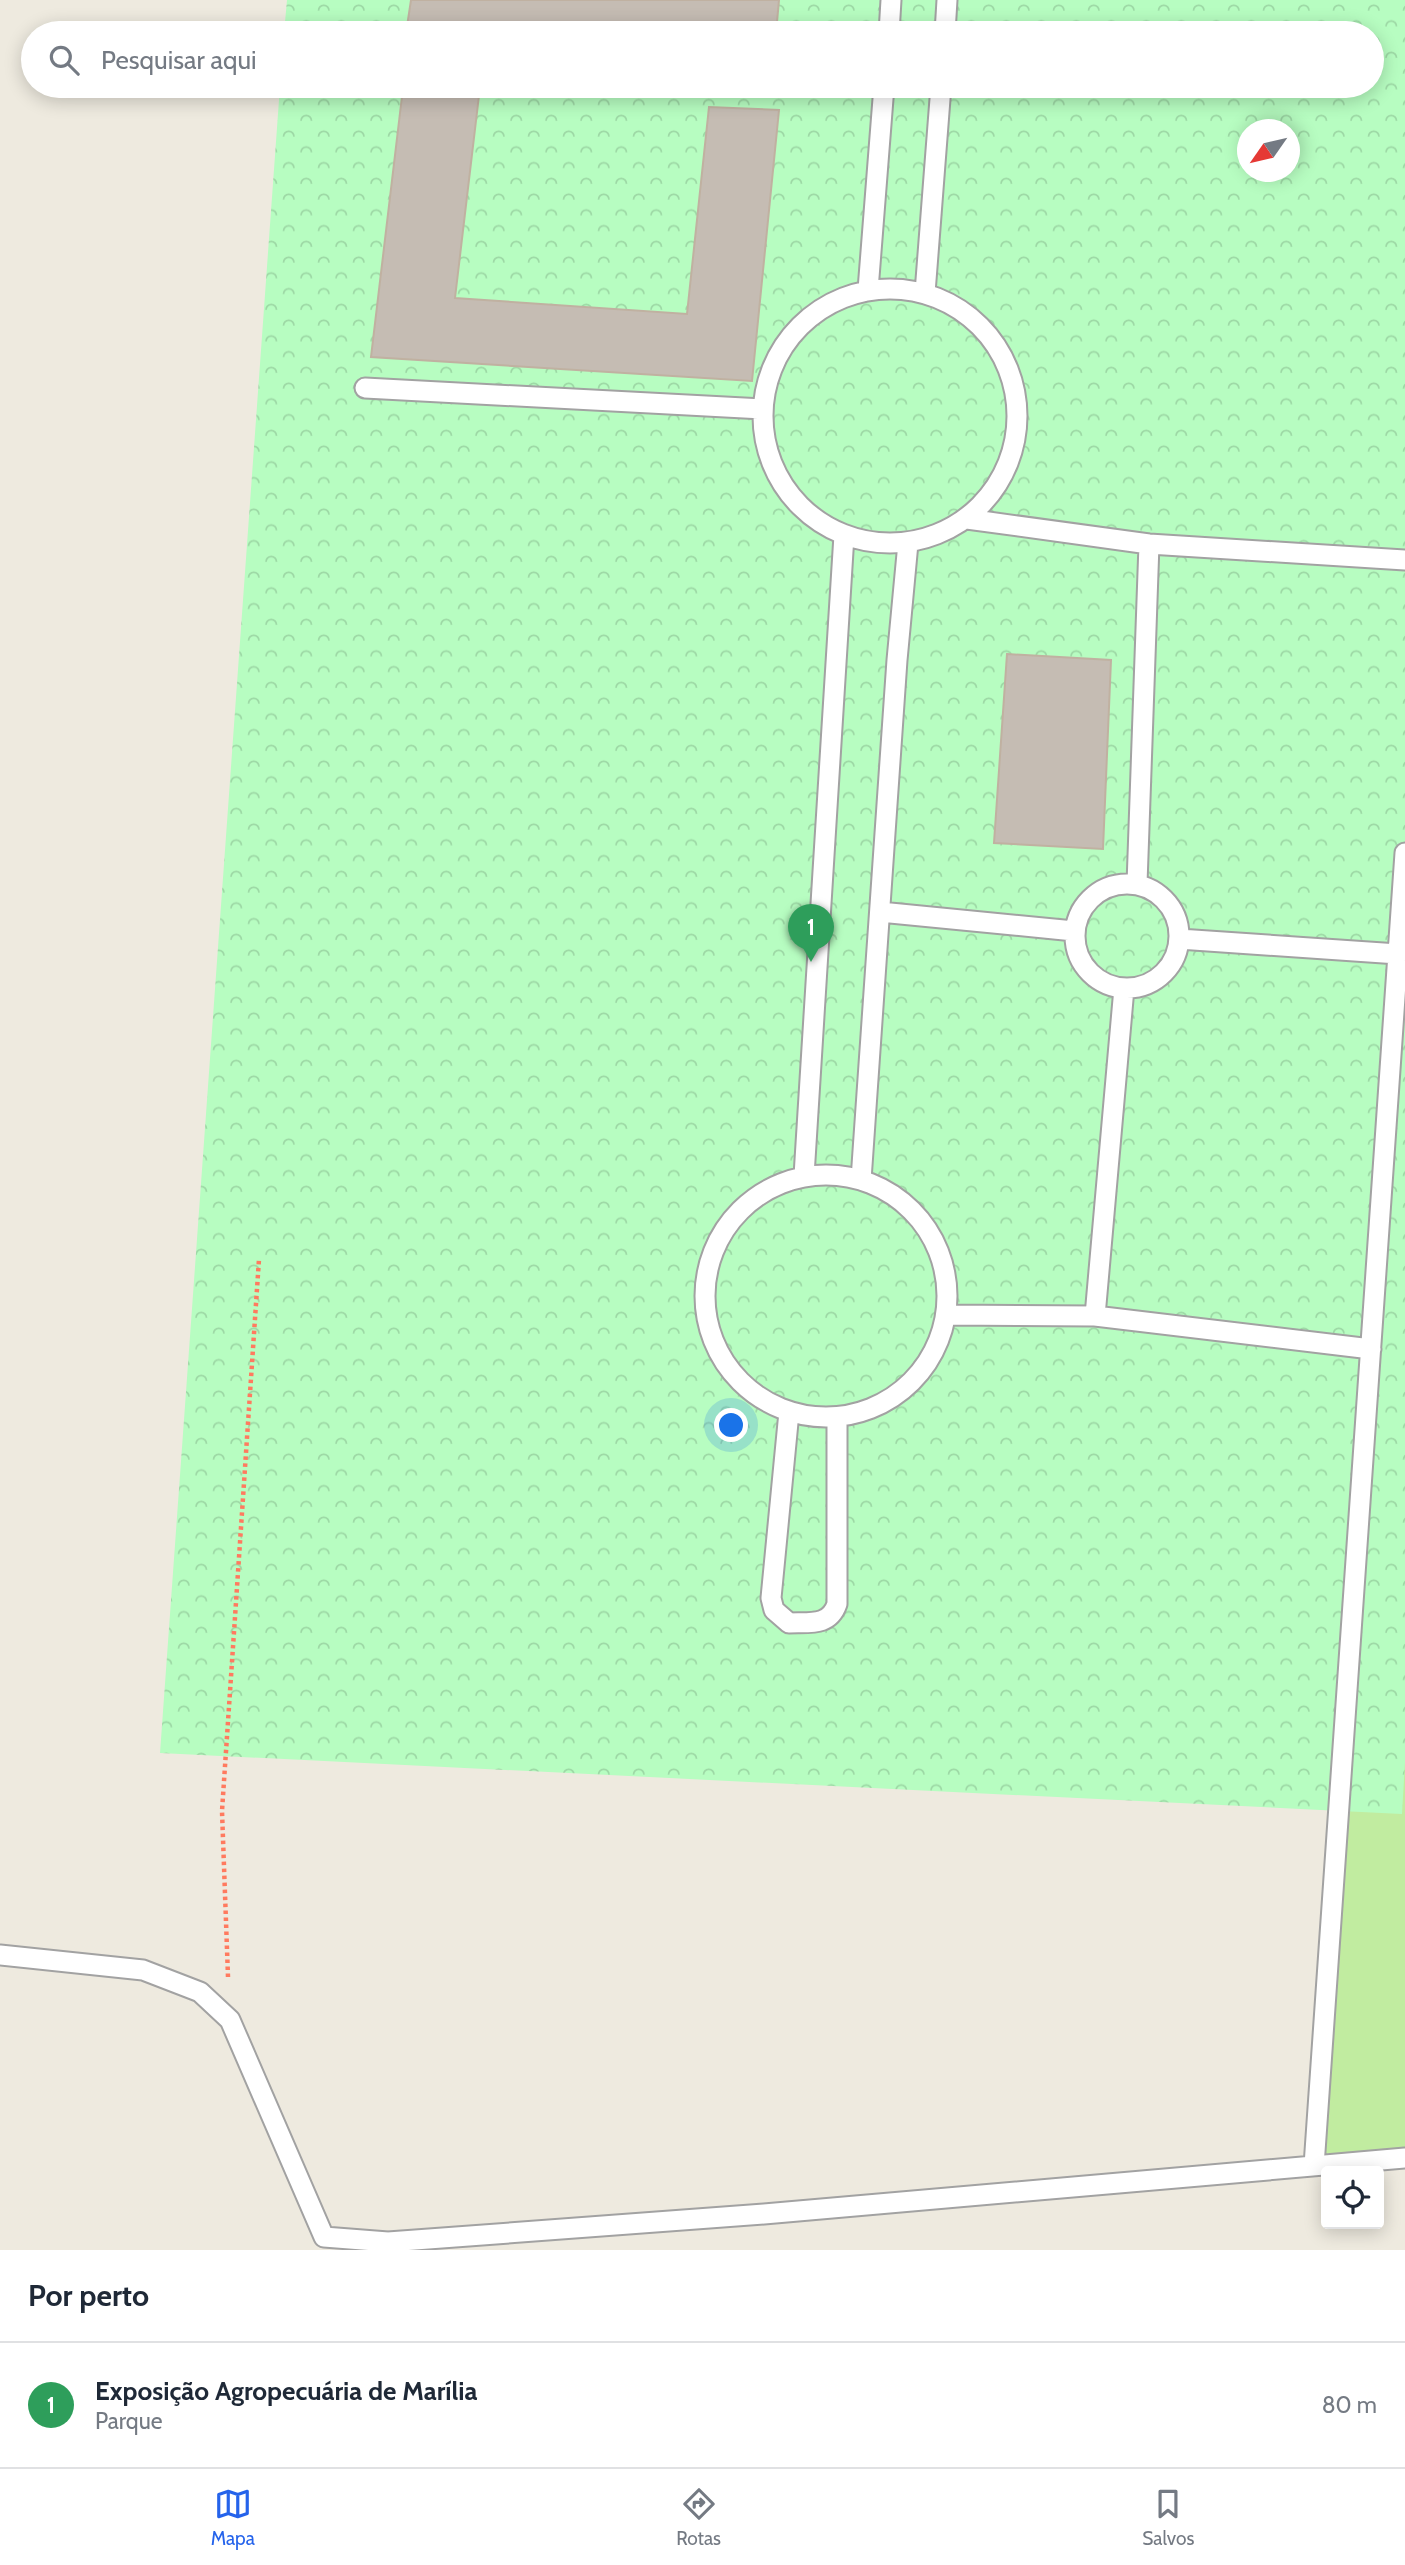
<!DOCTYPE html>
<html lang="pt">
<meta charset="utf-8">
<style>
body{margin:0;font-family:Cabin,sans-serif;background:#f6f6f7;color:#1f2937}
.controls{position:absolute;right:21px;bottom:21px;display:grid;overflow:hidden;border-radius:7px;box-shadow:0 4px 18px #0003}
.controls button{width:63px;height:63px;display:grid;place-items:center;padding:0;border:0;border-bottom:2px solid #e0e1e3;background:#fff;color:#1f2937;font:35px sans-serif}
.compass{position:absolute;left:1237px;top:119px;width:63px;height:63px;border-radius:50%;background:#fff;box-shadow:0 4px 18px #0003;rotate:236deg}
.you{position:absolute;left:732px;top:1426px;width:24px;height:24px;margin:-18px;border:5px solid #fff;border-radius:50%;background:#1a73e8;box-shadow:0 0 0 10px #1a73e833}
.badge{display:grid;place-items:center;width:46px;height:46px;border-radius:50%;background:#2563eb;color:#fff;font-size:23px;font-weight:700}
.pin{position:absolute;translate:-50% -58px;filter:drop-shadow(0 2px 4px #0008)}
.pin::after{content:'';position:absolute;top:37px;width:24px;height:21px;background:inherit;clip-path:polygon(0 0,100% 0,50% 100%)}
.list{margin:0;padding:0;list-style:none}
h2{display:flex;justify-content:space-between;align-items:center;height:91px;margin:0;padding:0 28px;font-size:30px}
h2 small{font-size:23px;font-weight:400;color:#747a83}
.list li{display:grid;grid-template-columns:46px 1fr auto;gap:21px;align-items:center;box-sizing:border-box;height:126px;padding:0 28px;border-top:2px solid #e0e1e3}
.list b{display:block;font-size:26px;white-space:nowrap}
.list p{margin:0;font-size:23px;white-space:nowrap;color:#747a83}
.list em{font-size:23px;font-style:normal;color:#747a83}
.icon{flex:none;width:38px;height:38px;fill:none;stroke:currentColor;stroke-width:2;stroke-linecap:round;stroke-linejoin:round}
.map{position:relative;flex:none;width:1405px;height:2250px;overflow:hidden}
.search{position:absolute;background:#fff;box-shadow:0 4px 18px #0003;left:21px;right:21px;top:21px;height:77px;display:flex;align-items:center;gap:18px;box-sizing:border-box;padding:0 24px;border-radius:38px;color:#747a83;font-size:26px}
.sheet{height:217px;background:#fff}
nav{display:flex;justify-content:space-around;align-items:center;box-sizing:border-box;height:98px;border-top:2px solid #e0e1e3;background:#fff;font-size:19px;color:#747a83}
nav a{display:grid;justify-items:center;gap:4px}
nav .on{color:#2563eb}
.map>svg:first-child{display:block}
.grass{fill:#c1eca0}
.park{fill:url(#park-crowns);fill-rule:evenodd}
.building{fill:#c5bcb3;stroke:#c0b1a1;stroke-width:2}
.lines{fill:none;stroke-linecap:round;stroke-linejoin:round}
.lane-casing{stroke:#a2a2a2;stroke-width:23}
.path{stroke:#ff7a5f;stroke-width:4.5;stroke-dasharray:3.5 3.5;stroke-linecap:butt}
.lane{stroke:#fff;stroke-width:19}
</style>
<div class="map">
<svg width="1405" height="2250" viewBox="0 0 1405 2250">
<defs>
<pattern id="park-crowns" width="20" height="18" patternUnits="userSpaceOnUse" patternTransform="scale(1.75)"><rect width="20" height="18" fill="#b7fdc1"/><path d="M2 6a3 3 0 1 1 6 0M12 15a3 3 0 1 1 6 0" fill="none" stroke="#9dd8a5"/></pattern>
</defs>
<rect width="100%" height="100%" fill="#eeeadf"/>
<path class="grass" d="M1405,1075V2158L1314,2165Z"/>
<path class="park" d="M287,0H1405V1762L1402,1814L160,1753L280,86H1372V33H284ZM1248,130H1290V172H1248Z"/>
<path class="building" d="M411,0H779L776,33H406Z
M480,87L455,298L687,314L709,107L779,110L752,381L371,357L403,88Z
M1007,654L1111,660L1103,849L994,843Z"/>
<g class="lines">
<g class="lane-casing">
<path id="lane" d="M889,33L891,0
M945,33L947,0
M763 416a127 127 0 1 1 254 0a127 127 0 1 1-254 0Z
M868,290L884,86
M925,293L941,86
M365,388L763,409
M967,519L1149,544L1405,560
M1075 936a52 52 0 1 1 104 0a52 52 0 1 1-104 0Z
M1137,884L1149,544
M880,912L1074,931
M1179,939L1398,954
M705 1296a121 121 0 1 1 242 0a121 121 0 1 1-242 0Z
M804,1176L844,535
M861,1180L897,660L908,543
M946,1315L1095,1316L1371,1349
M1095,1316L1124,988
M789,1412L771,1598L774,1610L789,1623C809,1622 829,1627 837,1604V1417
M0,1955L143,1970L200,1992L230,2020L324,2237L388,2242L764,2214L1405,2158
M1314,2166L1405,853"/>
</g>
<path class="path" d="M228,1977L222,1811L259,1259"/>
<use href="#lane" class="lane"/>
</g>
</svg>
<div class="controls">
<button><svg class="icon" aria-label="locate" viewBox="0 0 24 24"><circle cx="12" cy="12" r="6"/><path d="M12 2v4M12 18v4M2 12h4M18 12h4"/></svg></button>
</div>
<svg class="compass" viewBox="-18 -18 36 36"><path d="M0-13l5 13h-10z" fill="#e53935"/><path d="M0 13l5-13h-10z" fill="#747a83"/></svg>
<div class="you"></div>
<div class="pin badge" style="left:811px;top:962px;background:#2e9e5b">1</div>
<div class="search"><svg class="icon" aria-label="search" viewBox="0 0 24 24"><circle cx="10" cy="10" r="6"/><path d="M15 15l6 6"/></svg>Pesquisar aqui</div>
</div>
<section class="sheet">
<h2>Por perto<small></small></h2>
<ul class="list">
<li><span class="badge" style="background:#2e9e5b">1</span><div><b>Exposição Agropecuária de Marília</b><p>Parque</p></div><em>80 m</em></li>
</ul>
</section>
<nav>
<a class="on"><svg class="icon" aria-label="map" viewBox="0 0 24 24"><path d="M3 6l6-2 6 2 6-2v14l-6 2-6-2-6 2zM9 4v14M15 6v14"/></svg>Mapa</a>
<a><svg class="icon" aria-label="directions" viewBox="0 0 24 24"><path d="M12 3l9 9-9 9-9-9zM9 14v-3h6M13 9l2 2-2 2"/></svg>Rotas</a>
<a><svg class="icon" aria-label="saved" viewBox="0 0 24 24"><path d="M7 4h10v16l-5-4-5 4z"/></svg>Salvos</a>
</nav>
